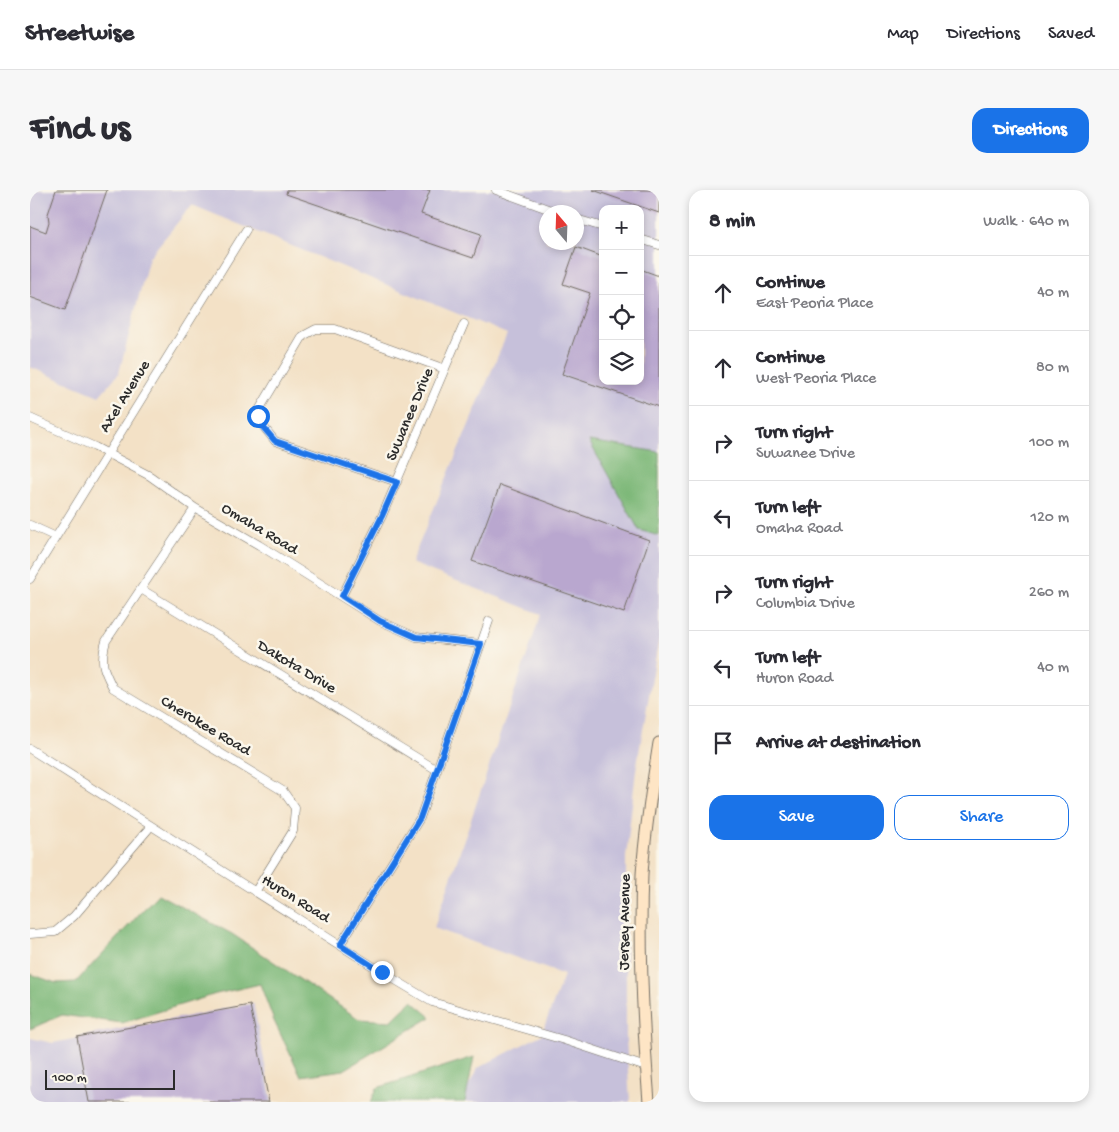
<!DOCTYPE html>
<meta charset="utf-8">
<style>
body{margin:0;font-family:"Gochi Hand",sans-serif;background:#f7f7f7;color:#2b2b33}
.controls{position:absolute;right:15px;top:15px;display:grid;overflow:hidden;border-radius:10px;box-shadow:0 2px 8px #0003}
.controls button{width:45px;height:45px;display:grid;place-items:center;padding:0;border:0;border-bottom:1px solid #e1e1e2;background:#fff;color:#2b2b33;font:25px sans-serif}
.compass{position:absolute;left:509px;top:15px;width:45px;height:45px;border-radius:50%;background:#fff;box-shadow:0 2px 8px #0003;rotate:341deg}
.scale{position:absolute;left:15px;bottom:12px;width:130px;box-sizing:border-box;padding-left:5px;border:2px solid #2b2b2b;border-top:0;font-size:14px;line-height:18px;white-space:nowrap;color:#2b2b2b;-webkit-text-stroke:4px #fbf7ec;paint-order:stroke}
.stop{position:absolute;width:15px;height:15px;margin:-11px;border:4px solid #1a73e8;border-radius:50%;background:#fff}
.stop.end{background:#1a73e8;border-color:#fff;box-shadow:0 1px 5px #0008}
.list{margin:0;padding:0;list-style:none}
h2{display:flex;justify-content:space-between;align-items:center;height:65px;margin:0;padding:0 20px;font-size:21px}
h2 small{font-size:16px;font-weight:400;color:#7c7c81}
.list li{display:grid;grid-template-columns:32px 1fr auto;gap:15px;align-items:center;box-sizing:border-box;height:75px;padding:0 20px;border-top:1px solid #e1e1e2}
.list b{display:block;font-size:19px;white-space:nowrap}
.list p{margin:0;font-size:16px;white-space:nowrap;color:#7c7c81}
.list em{font-size:16px;font-style:normal;color:#7c7c81}
.actions{display:flex;gap:10px;padding:15px 20px}
.actions a{flex:1;padding:11px 0;border:1px solid #1a73e8;border-radius:15px;text-align:center;font-size:18px;color:#1a73e8}
.actions .main{background:#1a73e8;color:#fff}
.icon{flex:none;width:28px;height:28px;fill:none;stroke:currentColor;stroke-width:2;stroke-linecap:round;stroke-linejoin:round}
.map{position:relative;flex:none;width:629px;height:912px;overflow:hidden;border-radius:15px}
header{display:flex;align-items:center;gap:30px;box-sizing:border-box;height:70px;padding:0 25px;background:#fff;border-bottom:1px solid #e1e1e2}
header strong{font-size:24px}
nav{display:flex;gap:28px;margin-inline-start:auto;font-size:18px}
.intro{display:flex;align-items:center;justify-content:space-between;box-sizing:border-box;height:120px;padding:0 30px}
h1{margin:0;font-size:35px}
.button{padding:12px 22px;border-radius:15px;background:#1a73e8;color:#fff;font-size:18px;font-weight:700}
main{display:flex;gap:30px;padding:0 30px}
aside{flex:1;background:#fff;border-radius:15px;box-shadow:0 2px 8px #0003}
.map>svg:first-child{display:block}
.industrial{fill:#c6c0da;fill-rule:evenodd}
.forest{fill:#7db878;stroke:#547252}
.building{fill:#b9a7cf}
.lines{fill:none;stroke-linecap:round;stroke-linejoin:round}
.minor-casing{stroke:#716b61;stroke-width:9}
.secondary-casing{stroke:#716b61;stroke-width:13}
.minor{stroke:#fff;stroke-width:8}
.secondary{stroke:#fee5c5;stroke-width:11}
.route{stroke:#1a73e8;stroke-width:6}
.labels{text-anchor:middle;dominant-baseline:central;stroke-width:5;stroke-linejoin:round;paint-order:stroke}
.street-label{font-size:16px;fill:#2b2b2b;stroke:#fbf7ec}
</style>
<header>
<strong>Streetwise</strong>
<nav><a>Map</a><a>Directions</a><a>Saved</a></nav>
</header>
<div class="intro"><h1>Find us</h1><a class="button">Directions</a></div>
<main>
<div class="map">
<svg width="629" height="912" viewBox="0 0 629 912">
<rect width="100%" height="100%" fill="#fbf7ec"/>
<filter id="ink" filterUnits="userSpaceOnUse"><feTurbulence type="fractalNoise" baseFrequency=".02" numOctaves="2"/><feDisplacementMap in="SourceGraphic" scale="10" xChannelSelector="R" yChannelSelector="G"/><feConvolveMatrix kernelMatrix="1 2 1 2 8 2 1 2 1" color-interpolation-filters="sRGB"/></filter>
<filter id="wash" filterUnits="userSpaceOnUse"><feTurbulence type="fractalNoise" baseFrequency=".0096" numOctaves="4" result="noise"/><feDisplacementMap in="SourceGraphic" scale="20" xChannelSelector="R" yChannelSelector="G"/><feGaussianBlur stdDeviation="1.12" result="paint"/><feColorMatrix in="noise" values="0 0 0 0 0 0 0 0 0 0 0 0 0 0 0 0 0 1.4 0 .05"/><feComposite in="paint" operator="in"/></filter>
<g filter="url(#wash)">
<rect width="100%" height="100%" fill="#f3e1c6"/>
<path class="industrial" d="M0,0H629V262L560,251L609,340L629,346V448L606,580L596,667V847L600,912H430L448,878L511,845L534,785L404,738L511,424L381,373L477,144L162,15L119,67L89,183L69,206L0,177ZM573,19H610V191H573ZM516,22H546V52H516Z
M224,813V817L242,912H0V848L23,853Z"/>
<path class="forest" d="M559,251L629,262V346L609,340Z
M128,704L202,744L329,829L361,831L382,811L401,827L314,880L271,886L244,831L230,794L186,804L92,833L32,825L0,839V784L26,793L46,792Z
M444,867L435,912H341L347,898Z"/>
<g id="blocks">
<path class="building" d="M26,0H77L35,120L0,107V36L16,42L19,32L18,24Z
M257,0H400L391,24L451,44L443,68L256,4Z
M563,0H629V23Z
M546,57L573,67V191H610V79L629,86V217L532,184L560,103L533,94Z
M470,295L619,350L594,423L442,371Z
M220,815L239,912H59L47,847Z"/>
</g>
</g>
<g filter="url(#ink)">
<use href="#blocks" fill-opacity="0" stroke="#716b61" stroke-width="1"/>
<g class="lines">
<g class="minor-casing">
<path id="minor" d="M466,0L526,22
M546,29L573,37
M610,49L629,55
M0,228L65,257L120,286L165,318L229,355L350,431L386,447L451,454
M367,292L245,251L229,231V220L273,146L286,139H305L415,179
M165,318L76,451C70,473 73,479 83,498L253,601L265,618L263,641L225,702
M0,335L26,347
M0,389L216,40
M111,399L407,580
M312,406L352,326L434,134
M0,559L352,782L402,812L534,850L616,877
M0,744L25,742L44,726L121,636
M310,755L390,628L459,431"/>
</g>
<g class="secondary-casing">
<path id="secondary" d="M619,912C613,836 609,761 612,684C615,640 622,596 629,553"/>
</g>
<use href="#minor" class="minor"/>
<use href="#secondary" class="secondary"/>
</g>
</g>
<g class="lines" filter="url(#ink)">
<path class="route" d="M228,226L232,236L245,251L367,292L352,326L312,406L350,431L386,447L451,454L390,628L310,755L352,782"/>
</g>
<g class="labels">
<g class="street-label">
<text transform="translate(96 207) rotate(-58)">Axel Avenue</text>
<text transform="translate(381 225) rotate(-67)">Suwanee Drive</text>
<text transform="translate(229 340) rotate(31)">Omaha Road</text>
<text transform="translate(266 478) rotate(31)">Dakota Drive</text>
<text transform="translate(175 537) rotate(31)">Cherokee Road</text>
<text transform="translate(265 710) rotate(32)">Huron Road</text>
<text transform="translate(596 732) rotate(-89)">Jersey Avenue</text>
</g>
</g>
</svg>
<div class="controls">
<button>+</button>
<button>−</button>
<button><svg class="icon" aria-label="locate" viewBox="0 0 24 24"><circle cx="12" cy="12" r="6"/><path d="M12 2v4M12 18v4M2 12h4M18 12h4"/></svg></button>
<button><svg class="icon" aria-label="layers" viewBox="0 0 24 24"><path d="M12 4l9 5-9 5-9-5zM3 14l9 5 9-5"/></svg></button>
</div>
<svg class="compass" viewBox="-18 -18 36 36"><path d="M0-13l5 13h-10z" fill="#e53935"/><path d="M0 13l5-13h-10z" fill="#7c7c81"/></svg>
<div class="scale">100 m</div>
<div class="stop" style="left:228px;top:226px"></div>
<div class="stop end" style="left:352px;top:782px"></div>
</div>
<aside>
<h2>8 min<small>Walk · 640 m</small></h2>
<ul class="list">
<li><svg class="icon" aria-label="ahead" viewBox="0 0 24 24"><path d="M12 20V5M6 11l6-6 6 6"/></svg><div><b>Continue</b><p>East Peoria Place</p></div><em>40 m</em></li>
<li><svg class="icon" aria-label="ahead" viewBox="0 0 24 24"><path d="M12 20V5M6 11l6-6 6 6"/></svg><div><b>Continue</b><p>West Peoria Place</p></div><em>80 m</em></li>
<li><svg class="icon" aria-label="right" viewBox="0 0 24 24"><path d="M7 20v-9h11M14 6l5 5-5 5"/></svg><div><b>Turn right</b><p>Suwanee Drive</p></div><em>100 m</em></li>
<li><svg class="icon" aria-label="left" viewBox="0 0 24 24"><path d="M17 20v-9H6M10 6l-5 5 5 5"/></svg><div><b>Turn left</b><p>Omaha Road</p></div><em>120 m</em></li>
<li><svg class="icon" aria-label="right" viewBox="0 0 24 24"><path d="M7 20v-9h11M14 6l5 5-5 5"/></svg><div><b>Turn right</b><p>Columbia Drive</p></div><em>260 m</em></li>
<li><svg class="icon" aria-label="left" viewBox="0 0 24 24"><path d="M17 20v-9H6M10 6l-5 5 5 5"/></svg><div><b>Turn left</b><p>Huron Road</p></div><em>40 m</em></li>
<li><svg class="icon" aria-label="arrive" viewBox="0 0 24 24"><path d="M6 21V4h12l-3 4 3 4H6"/></svg><div><b>Arrive at destination</b></div></li>
</ul>
<div class="actions"><a class="main">Save</a><a>Share</a></div>
</aside>
</main>
